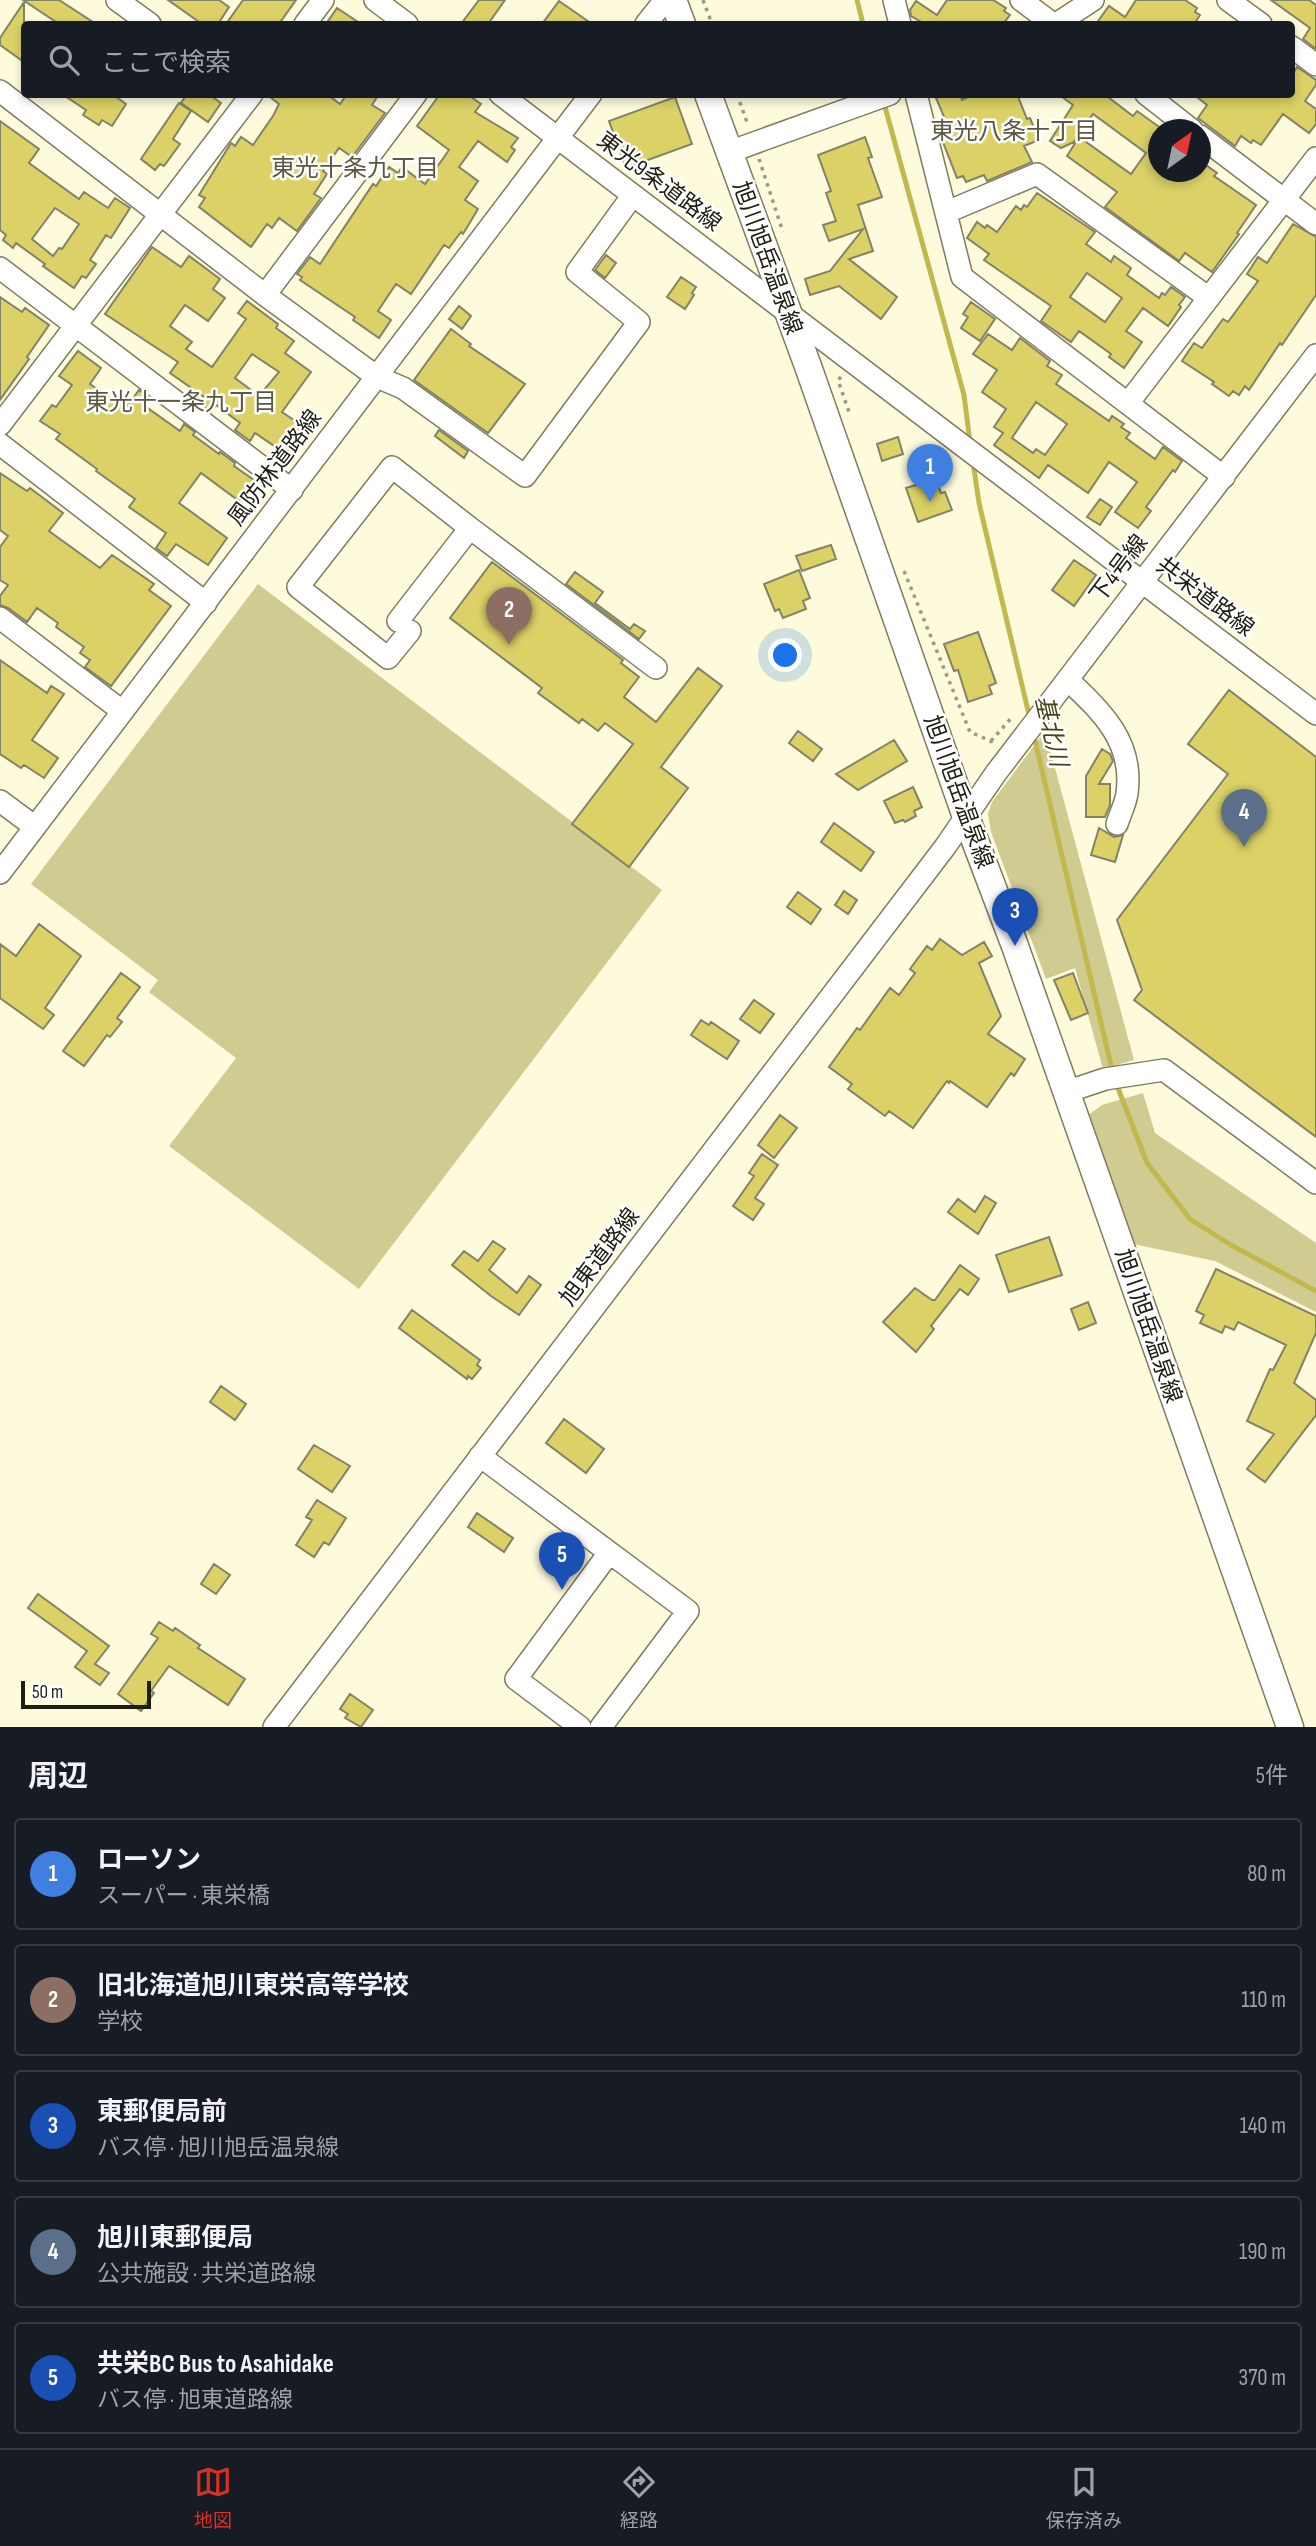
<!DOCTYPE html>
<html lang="ja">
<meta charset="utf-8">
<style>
body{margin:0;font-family:"Sofia Sans Condensed","Noto Sans JP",sans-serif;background:#242831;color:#f1f3f6}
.compass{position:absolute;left:1148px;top:119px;width:63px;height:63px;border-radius:50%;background:#171b24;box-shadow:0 4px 10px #0003;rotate:33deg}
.scale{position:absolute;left:21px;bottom:18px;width:130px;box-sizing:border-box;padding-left:7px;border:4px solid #1e1d12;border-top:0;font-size:19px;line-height:24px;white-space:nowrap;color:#1e1d12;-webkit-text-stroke:5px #fff;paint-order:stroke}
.you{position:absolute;left:786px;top:656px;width:24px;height:24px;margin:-18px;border:5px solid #fff;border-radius:50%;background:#1a73e8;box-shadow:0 0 0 10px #1a73e833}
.badge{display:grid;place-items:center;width:46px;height:46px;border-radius:50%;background:#d93025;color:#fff;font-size:23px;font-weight:700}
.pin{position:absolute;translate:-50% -58px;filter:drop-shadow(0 2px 4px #0008)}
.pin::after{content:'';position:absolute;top:37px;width:24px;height:21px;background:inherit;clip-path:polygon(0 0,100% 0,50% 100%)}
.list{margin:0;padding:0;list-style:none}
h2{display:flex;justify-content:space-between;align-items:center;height:91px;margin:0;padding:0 28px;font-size:30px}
h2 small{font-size:23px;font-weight:400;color:#9ea1a6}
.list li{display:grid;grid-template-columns:46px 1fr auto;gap:21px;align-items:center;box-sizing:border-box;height:112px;margin:0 14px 14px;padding:0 14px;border:2px solid #363941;border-radius:7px}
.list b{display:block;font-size:26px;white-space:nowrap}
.list p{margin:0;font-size:23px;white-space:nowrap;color:#9ea1a6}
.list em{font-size:23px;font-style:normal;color:#9ea1a6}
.icon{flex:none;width:38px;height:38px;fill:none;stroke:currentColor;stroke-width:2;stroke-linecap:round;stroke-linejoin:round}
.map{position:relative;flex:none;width:1316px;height:1727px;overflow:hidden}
.search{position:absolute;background:#171b24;box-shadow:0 4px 10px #0003;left:21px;right:21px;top:21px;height:77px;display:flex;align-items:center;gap:18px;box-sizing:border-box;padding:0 24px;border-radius:7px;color:#9ea1a6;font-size:26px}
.sheet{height:721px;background:#171b24}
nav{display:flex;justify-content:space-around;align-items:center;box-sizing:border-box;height:98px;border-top:2px solid #363941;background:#171b24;font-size:19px;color:#9ea1a6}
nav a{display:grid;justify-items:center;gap:4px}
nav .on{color:#d93025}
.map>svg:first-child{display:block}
.green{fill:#d0cb90}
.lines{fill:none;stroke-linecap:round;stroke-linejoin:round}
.stream{stroke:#c2b84d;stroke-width:5}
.building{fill:#dbd167;stroke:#848266;stroke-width:2;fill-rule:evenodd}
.minor-casing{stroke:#7e7c61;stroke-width:24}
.major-casing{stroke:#7e7c61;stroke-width:29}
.path{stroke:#9c9a84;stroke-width:3.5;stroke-dasharray:3.5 5;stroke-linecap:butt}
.minor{stroke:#fff;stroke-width:21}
.major{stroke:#fff;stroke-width:26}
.labels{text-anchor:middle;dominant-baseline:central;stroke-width:5;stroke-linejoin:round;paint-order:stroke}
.street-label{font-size:23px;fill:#1e1d12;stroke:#fff}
.neighbourhood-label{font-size:24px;fill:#5b593f;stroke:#fff}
.water-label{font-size:24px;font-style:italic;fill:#474316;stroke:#fff}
</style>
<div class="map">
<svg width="1316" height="1727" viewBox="0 0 1316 1727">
<rect width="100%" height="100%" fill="#fdfbdc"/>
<path class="green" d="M258,584L662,890L359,1289L169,1146L236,1058L149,992L158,980L31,884Z
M1045,731L1134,1060L1103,1069L1075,968L1046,979L991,832L988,814L992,802Z
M1143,1093L1155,1133L1316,1243V1312L1215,1261L1133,1244L1087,1116L1102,1105Z"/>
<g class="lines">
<path class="stream" d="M857,0L863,24
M884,103L964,395L970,442
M973,462L979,503L1030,719
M1034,736L1113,1074
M1116,1083L1147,1163L1190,1219L1231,1245L1316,1291"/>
</g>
<path class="building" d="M23,0H59L96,24H59Z
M168,0H219L229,7L218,24H202Z
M243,0H296L279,24H226Z
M479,0H505L488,24H461Z
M947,0H993L1006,8L1004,11L1010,15L1003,24H925L911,16L910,10L916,1L937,15Z
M1136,0H1185L1197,8L1195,12L1200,15L1194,24H1096L1109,6L1125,17Z
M1271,0H1309L1316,5V49L1303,39L1310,28Z
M559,1L592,24H542Z
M24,2V62L0,45V38Z
M337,8L361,24H326Z
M1297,67L1316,80V85L1305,101L1316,109V124L1309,133L1283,114L1261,145L1253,140L1251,143L1241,136L1235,146L1198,118L1207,105L1193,94H1292V75Z
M62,94H112L126,104L112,126L102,120L99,125L83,115L86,110Z
M187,94H208L221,103L208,122L181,103Z
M266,94H327L340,104L347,94H379L372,105L385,113L352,157L339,148L323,171L327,174L314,194L321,198L297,231L279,218L272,228L267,224L251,247L199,207L205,198L199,195L231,143L235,146L241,137L253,145L273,116L279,104Z
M440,94H467L481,104L475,112L518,138L511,147L515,150L507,162L478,141L459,167L478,181L465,200L478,209L463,234L461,232L449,248L444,245L411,294L396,284L378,311L391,320L379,338L353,320L355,317L300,280L302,277L297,274L310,257L320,264L373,184L376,186L389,167L398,173L402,167L425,184L449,150L417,126Z
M945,94H960L962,100L974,94H1017L1027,119L1030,118L1039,140L1024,146L1032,162L987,181L984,175L966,182L963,176L957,178L941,137L951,133L936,98Z
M1058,94H1104L1133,116L1137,111L1162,129L1158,130V172H1200V161L1217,173L1214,176L1256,205L1237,233L1239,234L1212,272L1185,253L1179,261L1105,207L1117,192L1067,156L1079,137L1131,174L1146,153L1093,114L1074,142L1061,148L1050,141L1073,105Z
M675,97L692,144L626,168L609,121Z
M179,103L191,111L173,139L180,144L164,166L160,164L155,170L141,159Z
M0,121L39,149L29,163L79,199L84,192L108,208L115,198L130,208L111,238L106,235L90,260L96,264L86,278L82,276L74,288L43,266L45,264L16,243L13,248L3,240L6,235L0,230ZM55,208L79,224L62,249L59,248L53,256L32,239Z
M865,137L872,157L868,158L882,197L858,205L873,251L849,259L897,297L881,319L839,286L810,295L805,279L830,271L863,229L829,241L823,225L836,221L826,193L831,191L818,155Z
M1037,193L1095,232L1086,244L1111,262L1114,256L1131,268L1127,275L1159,298L1162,293L1165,295L1171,287L1185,297L1179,305L1181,307L1168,326L1143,308L1126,331L1142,342L1124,368L1109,357L1111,354L1079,331L1071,342L1041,321L1051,306L984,260L989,254L967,238L977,222L985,228L987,225L997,232L1016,206L1021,210L1024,205L1027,207ZM1087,273L1122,298L1105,322L1070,297Z
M1293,224L1316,237V295L1282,345L1280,343L1249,390L1245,386L1239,395L1233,391L1229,396L1212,384L1214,382L1182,361L1194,343L1202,348L1223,319L1228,322L1258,281L1247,274L1258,257L1267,263Z
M152,247L181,267L189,256L220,279L213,289L225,298L208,321L185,305L170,326L192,342L186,349L212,367L246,319L238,313L247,301L278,324L276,328L294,341L285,353L311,372L282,412L304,427L286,454L255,433L250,441L235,430L240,423L216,405L211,412L199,403L204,397L170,373L178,362L105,314ZM252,354L279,372L259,396L235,378Z
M606,255L616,263L605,278L595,270Z
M681,277L696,287L692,293L694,295L685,309L667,297Z
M0,297L22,312L25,308L49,325L27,357L29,359L0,400Z
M971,302L995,319L980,341L961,328L968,317L963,314Z
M459,306L471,316L462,329L449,319Z
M451,329L471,344L469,346L525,384L488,433L414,380Z
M988,334L1012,350L1020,338L1050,361L1047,366L1062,375L1056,384L1109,421L1112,416L1124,424L1121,427L1130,433L1126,438L1155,459L1163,447L1182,461L1175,472L1173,470L1146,507L1151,511L1138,528L1115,512L1137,482L1109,462L1088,493L1048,465L1039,478L994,445L1003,433L994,427L1006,409L982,392L997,370L973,354ZM1036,402L1067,424L1045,455L1036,449L1033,453L1012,438Z
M78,351L101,368L90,384L125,409L139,390L151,399L145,406L180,431L184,424L195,432L193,435L219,454L220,452L235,463L234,466L254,480L239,501L201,473L179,503L227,538L208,565L176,544L167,556L156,548L166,533L129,507L135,499L96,471L97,469L56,439L60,434L40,421L52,405L56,407L72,385L59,376Z
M439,430L468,451L464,458L435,436Z
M898,437L903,454L882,461L877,444Z
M0,473L27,491L30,488L63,513L49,531L100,568L112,555L154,584L149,590L171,606L111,686L85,667L90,660L80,653L84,647L56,627L58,623L37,608L27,622L8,608L0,605V596L8,585L0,580V547L8,536L0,530Z
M936,479L941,493L945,492L952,510L918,522L906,488Z
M1100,499L1112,507L1100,525L1087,517Z
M831,545L836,559L802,571L796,556Z
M1074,560L1096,575L1074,606L1052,590Z
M492,562L623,660L621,663L639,677L624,697L656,722L698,668L722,686L661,767L688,788L629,867L572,824L633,744L605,723L598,731L582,719L579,723L538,693L542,688L450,618Z
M799,570L810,598L803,601L806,609L783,618L779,609L775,611L764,584Z
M575,572L603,592L595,603L630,629L634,624L645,631L639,639L566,584Z
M978,632L996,683L989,686L992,694L968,702L958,670L954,671L944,644Z
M0,660L47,693L51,686L64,694L32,740L58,758L44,778L24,765L21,768L0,754Z
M1229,690L1316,757V1137L1134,1000L1142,990L1117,920L1228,774L1188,744Z
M798,731L822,749L813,761L789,743Z
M894,740L907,761L858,790L836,774Z
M1102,749L1110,754L1113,761L1099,784H1110V805L1105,817H1086V776Z
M913,787L922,807L914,811L916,816L905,822L903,820L895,823L884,801Z
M834,823L874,852L861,871L821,842Z
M1099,828L1114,837L1123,835L1115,862L1091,855Z
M844,891L857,900L848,914L835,905Z
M798,892L821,909L811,924L787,907Z
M39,924L81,956L45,1008L54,1015L43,1029L0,998V944L16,956Z
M940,939L962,955L984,942L992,956L979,963L1001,1016L988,1034L1025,1059L1014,1076L1011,1073L987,1107L950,1081L949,1083L947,1081L913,1128L889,1111L885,1116L848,1089L852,1084L829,1067L857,1028L860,1030L890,988L899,995L915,973L910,969L927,946L932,950Z
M121,973L140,987L117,1018L122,1022L110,1037L107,1035L84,1066L63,1051Z
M1073,973L1088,1013L1071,1020L1054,980Z
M754,1000L774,1014L760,1033L740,1019Z
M701,1020L709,1025L711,1022L739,1041L727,1059L691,1035Z
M780,1115L797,1128L774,1158L758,1145Z
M762,1154L778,1165L755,1198L764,1204L753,1220L733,1206L754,1176L749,1173Z
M985,1196L996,1203L978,1234L948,1212L958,1199L975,1212Z
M1049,1237L1062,1275L1009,1292L996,1255Z
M493,1241L505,1249L489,1270L517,1293L529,1276L541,1285L519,1315L491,1296L452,1265L464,1251L478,1261Z
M960,1265L979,1279L968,1295L960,1289L931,1326L934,1329L916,1352L883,1322L915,1288L932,1300H935Z
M1216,1269L1316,1316V1333L1294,1383L1316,1400V1415L1265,1482L1247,1469L1274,1434L1247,1421L1270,1369L1273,1370L1286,1345L1238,1322L1234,1330L1225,1326L1222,1333L1200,1323L1204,1315L1196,1311Z
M1088,1302L1096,1323L1079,1330L1071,1309Z
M412,1310L480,1360L477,1365L481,1368L472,1379L468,1376L467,1379L399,1328Z
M221,1386L246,1404L235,1420L210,1402Z
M564,1419L604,1449L586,1473L546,1443Z
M314,1445L350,1466L332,1492L298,1469Z
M317,1500L346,1518L329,1545L324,1542L314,1557L296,1545L312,1520L306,1517Z
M477,1513L513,1538L504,1552L468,1527Z
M214,1564L230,1575L216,1594L201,1584Z
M38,1594L109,1646L95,1664L109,1673L100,1685L75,1667L87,1651L28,1608Z
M159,1622L173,1631L175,1628L200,1645L198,1648L245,1679L228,1705L169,1666L151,1691L154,1693L141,1711L118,1694L158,1638L151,1634Z
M350,1694L373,1710L361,1727L345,1718L348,1714L340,1709Z"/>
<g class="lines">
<g class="minor-casing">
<path id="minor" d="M117,0L150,24
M375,0L407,24
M894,0L900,24
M1021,0L1053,24
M1228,0L1261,24
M305,24L323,0
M646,24L665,0
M1056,24L1093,0
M1292,47L1316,65
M0,91L265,295L377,377L403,388L525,476L639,322L577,272L633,195
M500,94L1316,714
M916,94L962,277L1224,477
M1146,94L1192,130
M1200,136L1316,224
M729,152L890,94
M947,212L1037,174L1209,298
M0,268L292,490
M265,295L416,94
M1129,402L1316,158
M0,425L252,94
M0,444L206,603
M470,528L656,668
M0,618L122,711
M398,621L470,528L392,467L298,587L388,658L410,631
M1068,680C1102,712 1134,742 1127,793C1126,803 1120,814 1117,824
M0,801L35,827
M0,873L591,94
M1066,1092L1105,1079L1164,1070L1316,1183
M480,1456L688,1611L601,1727
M274,1727L945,847L996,773L1316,355
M580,1727L516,1679L609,1553"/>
</g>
<g class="major-casing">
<path id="major" d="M673,0L682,24
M708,94L809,369L966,817L1015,946L1290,1727"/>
</g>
<path class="path" d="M703,0L712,24
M737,94L748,125
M759,159L783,232
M841,377L838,380L849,412
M904,571L970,732L991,741L992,747
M991,741L1013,716"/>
<use href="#minor" class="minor"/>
<use href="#major" class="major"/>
</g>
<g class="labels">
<g class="street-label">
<text transform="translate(659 182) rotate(37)">東光9条道路線</text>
<text transform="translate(767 258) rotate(70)">旭川旭岳温泉線</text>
<text transform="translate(275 468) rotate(-53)">風防林道路線</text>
<text transform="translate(1119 569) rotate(-53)">下4号線</text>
<text transform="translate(1205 597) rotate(37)">共栄道路線</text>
<text transform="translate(958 792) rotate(70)">旭川旭岳温泉線</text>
<text transform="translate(600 1257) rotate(-53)">旭東道路線</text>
<text transform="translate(1148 1326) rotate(71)">旭川旭岳温泉線</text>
</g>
<g class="neighbourhood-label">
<text x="1014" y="131">東光八条十丁目</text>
<text x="355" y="168">東光十条九丁目</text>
<text x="181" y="402">東光十一条九丁目</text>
</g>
<g class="water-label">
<text transform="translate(1051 731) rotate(77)">基北川</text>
</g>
</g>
</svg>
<svg class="compass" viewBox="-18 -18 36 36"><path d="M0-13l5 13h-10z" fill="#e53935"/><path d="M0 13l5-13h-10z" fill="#9ea1a6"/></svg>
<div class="scale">50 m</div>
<div class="you"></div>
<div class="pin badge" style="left:930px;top:502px;background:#3f7fe0">1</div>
<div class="pin badge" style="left:509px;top:645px;background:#8d6e63">2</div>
<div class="pin badge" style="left:1015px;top:946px;background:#1a4fb4">3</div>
<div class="pin badge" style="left:1244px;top:847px;background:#5c6f8a">4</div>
<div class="pin badge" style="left:562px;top:1590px;background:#1a4fb4">5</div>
<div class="search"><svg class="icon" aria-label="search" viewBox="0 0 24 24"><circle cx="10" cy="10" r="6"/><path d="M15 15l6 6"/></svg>ここで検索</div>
</div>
<section class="sheet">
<h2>周辺<small>5件</small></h2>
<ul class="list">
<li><span class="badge" style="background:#3f7fe0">1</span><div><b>ローソン</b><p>スーパー · 東栄橋</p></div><em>80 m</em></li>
<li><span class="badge" style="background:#8d6e63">2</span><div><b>旧北海道旭川東栄高等学校</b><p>学校</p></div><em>110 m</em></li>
<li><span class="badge" style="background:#1a4fb4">3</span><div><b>東郵便局前</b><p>バス停 · 旭川旭岳温泉線</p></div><em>140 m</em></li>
<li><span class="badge" style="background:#5c6f8a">4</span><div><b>旭川東郵便局</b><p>公共施設 · 共栄道路線</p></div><em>190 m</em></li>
<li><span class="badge" style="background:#1a4fb4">5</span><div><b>共栄BC Bus to Asahidake</b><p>バス停 · 旭東道路線</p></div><em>370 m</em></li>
</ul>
</section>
<nav>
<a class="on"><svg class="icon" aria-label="map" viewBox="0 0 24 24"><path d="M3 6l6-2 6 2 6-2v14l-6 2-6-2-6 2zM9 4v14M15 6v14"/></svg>地図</a>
<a><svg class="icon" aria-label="directions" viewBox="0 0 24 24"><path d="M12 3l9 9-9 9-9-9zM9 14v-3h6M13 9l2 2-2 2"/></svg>経路</a>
<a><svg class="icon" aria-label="saved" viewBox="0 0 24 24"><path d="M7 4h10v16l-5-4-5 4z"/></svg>保存済み</a>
</nav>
